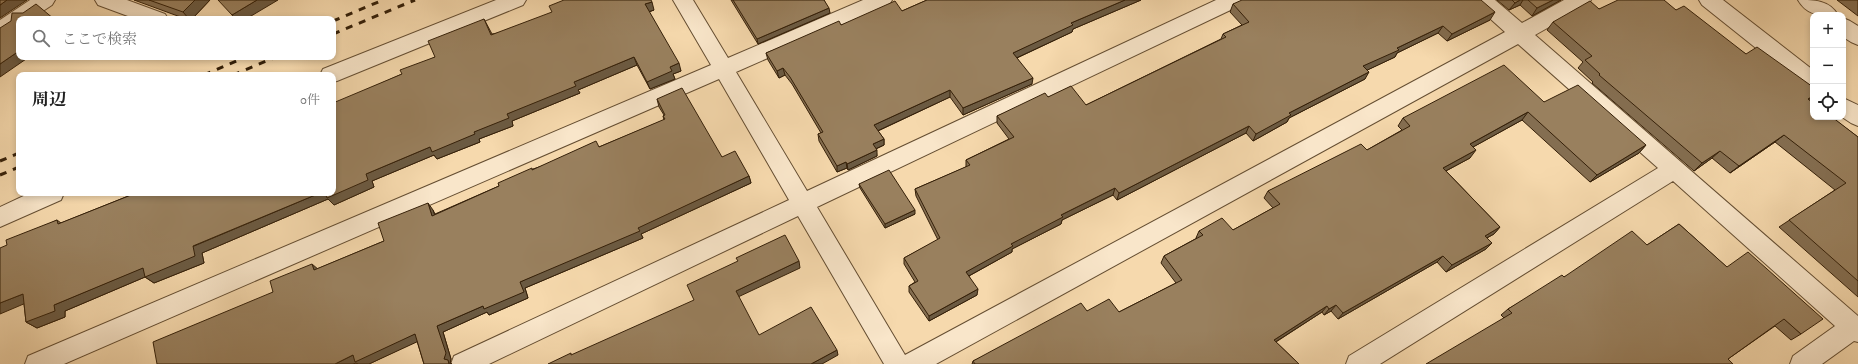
<!DOCTYPE html>
<html lang="ja">
<meta charset="utf-8">
<style>
body{margin:0;font-family:"IM FELL DW Pica","Noto Serif JP",serif;background:#f2f2f2;color:#222}
.controls{position:absolute;right:12px;top:12px;display:grid;overflow:hidden;border-radius:8px;box-shadow:0 2px 6px #0003}
.controls button{width:36px;height:36px;display:grid;place-items:center;padding:0;border:0;border-bottom:1px solid #e0e0e0;background:#fff;color:#222;font:20px sans-serif}
.list{margin:0;padding:0;list-style:none}
h2{display:flex;justify-content:space-between;align-items:center;height:52px;margin:0;padding:0 16px;font-size:17px}
h2 small{font-size:13px;font-weight:400;color:#767676}
.icon{flex:none;width:22px;height:22px;fill:none;stroke:currentColor;stroke-width:2;stroke-linecap:round;stroke-linejoin:round}
.map{position:relative;flex:none;width:1858px;height:364px;overflow:hidden}
.search{position:absolute;background:#fff;box-shadow:0 2px 6px #0003;left:16px;top:16px;width:320px;height:44px;display:flex;align-items:center;gap:10px;box-sizing:border-box;padding:0 14px;border-radius:8px;color:#767676;font-size:15px}
.panel{position:absolute;background:#fff;box-shadow:0 2px 6px #0003;left:16px;top:72px;width:320px;height:124px;border-radius:8px}
.map>svg:first-child{display:block}
.lines{fill:none;stroke-linecap:round;stroke-linejoin:round}
.minor-casing{stroke:#654e32;stroke-width:2}
.minor{fill:#f9e6ca;fill-rule:evenodd}
.rail{stroke:#352009;stroke-width:3;stroke-dasharray:7 7;stroke-linecap:butt}
.wall{fill:#846e51;stroke:#352009}
.shaded-wall{fill:#6b5a42;stroke:#352009}
.building{fill:#99805e;stroke:#352009}
</style>
<div class="map">
<svg width="1858" height="364" viewBox="0 0 1858 364">
<rect width="100%" height="100%" fill="#f6d9ad"/>
<filter id="stains"><feTurbulence type="fractalNoise" baseFrequency=".005" numOctaves="4"/><feColorMatrix values="0 0 0 0 .2 0 0 0 0 .09 0 0 0 0 .02 0 0 0 .5 -.17"/></filter>
<radialGradient id="worn" r=".72"><stop offset=".6" stop-color="#630" stop-opacity="0"/><stop offset="1" stop-color="#630" stop-opacity=".3"/></radialGradient>
<g class="lines">
<g class="minor-casing">
<path id="minor" d="M30,0H55L52,5L31,19H19V27L7,35L0,38V20Z
M95,0H127L165,14L168,19H136L98,5Z
M496,0H526L523,5L337,81L333,82V75H320L323,69Z
M673,0H693L728,58L863,0H892L889,5L736,72L807,191L1216,0H1244L1241,5L817,207L905,355L1505,32L1475,5L1472,0H1495L1522,23L1564,0H1591L1588,5L1535,35L1858,316V342L1854,341L1822,364H1790L1793,356L1835,326L1673,181L1380,364H1346L1349,356L1658,168L1518,44L936,364H884L798,216L489,364H451L454,356L789,200L719,79L64,364H25L28,356L711,65Z
M1699,0H1723L1813,70V90L1806,88L1702,5Z
M1798,0C1815,0 1829,0 1838,15C1821,15 1808,17 1798,0Z
M1843,18L1850,21L1858,26V45L1851,42L1843,37Z
M1843,98L1858,105V126L1851,123L1842,117Z
M30,193H64L61,200L0,227V207Z"/>
</g>
<use href="#minor" class="minor"/>
<path class="rail" d="M333,21L383,0
M333,34L415,0
M204,75L246,57
M233,75L276,57
M0,161L19,153
M0,175L19,167"/>
</g>
<path class="wall" d="M134,0H210L192,19H186Z
M731,0H824L830,13L758,44Z
M927,0H1141L1073,29L1072,32L1017,58L1032,84L963,115L950,97L878,131L884,139V145L876,149L877,156L848,170L847,168L837,172L819,141L818,134L821,133L792,84L785,75L779,78L768,60L766,53L841,25L902,11Z
M1497,0H1561L1532,16L1520,5L1509,10Z
M1837,0H1858V16Z
M1233,4L1490,20L1447,41L1438,33L1397,53L1395,57L1367,70L1365,79L1289,118L1287,122L1253,141L1246,133L1117,200L1113,195L1062,220L1061,224L1012,249V252L969,276L977,295L929,321L909,292V286L915,282L904,264V258L938,240L916,196L915,189L966,167V160L1009,139L997,123V116L1048,97L1086,105L1221,39L1223,34L1242,25L1230,12Z
M1599,9L1676,10L1746,54L1858,137V297L1779,227L1835,190L1775,142L1730,173L1712,158L1694,171L1592,83L1593,82L1578,68L1583,62L1547,30L1553,22Z
M654,10L649,12L681,71L673,74L675,79L650,89L637,65L578,90L580,93L512,121L513,126L479,139L480,142L437,159L434,155L372,181L374,187L334,205L328,199L202,253L204,263L154,283L145,277L65,311V317L37,328L26,322L24,304L7,245L57,220L61,223L131,195L402,74L435,57L484,19L492,34Z
M657,99L722,157L749,176L751,183L641,234L643,238L525,288L528,298L489,315L487,312L443,332L451,359L450,363L452,364H424L417,341L369,364H358L356,363L353,364H157L273,292L317,269L384,241L433,210L435,214L499,186L533,169L599,147L664,120L663,116L664,115L659,107Z
M1544,102L1646,145L1639,153L1590,182L1522,120L1473,147L1470,158L1446,171L1500,227L1494,234L1487,238L1486,249L1446,272L1437,262L1338,319L1331,311L1324,315L1322,312L1276,342L1299,364H972L973,361L1087,311L1119,312L1176,283L1161,263L1164,256L1197,238H1196L1199,231L1233,230L1273,208L1264,198L1268,191L1367,150L1402,130L1398,126L1403,118Z
M859,184L915,214L885,228L860,188Z
M1679,224L1801,334L1791,340L1775,326L1728,359L1504,318L1501,315L1508,309L1564,277L1647,245Z"/>
<path class="shaded-wall" d="M7,0H27L0,18V5Z
M195,0H210L192,19H189L183,12Z
M257,0H278L246,19H235L232,15Z
M1125,0H1141L1073,29L1072,32L1012,60L1013,53L1071,23Z
M1520,0H1523L1520,5L1509,10L1515,3Z
M1553,0H1561L1532,16L1537,8Z
M652,2L654,10L648,12L645,4Z
M829,8L830,13L758,44L757,39Z
M1495,12L1490,20L1447,41L1452,34Z
M1443,26L1438,33L1397,53L1395,57L1359,74L1363,66L1397,48Z
M19,51V57H29L0,77V64Z
M634,57L637,65L578,90L580,93L512,121L513,126L479,139L480,142L437,159L434,155L372,181L374,187L334,205L328,199L202,253L204,263L154,283L145,277L65,311V317L37,328L26,322L54,305L320,193H327L366,174L430,147L474,132L507,114L574,82Z
M679,63L681,71L673,74L675,79L650,89L647,82L670,67Z
M783,68L785,75L779,78L777,71Z
M1369,72L1365,79L1289,118L1287,122L1253,141L1256,134L1289,113Z
M1033,78L1032,84L963,115V108Z
M950,90V97L875,132L874,125Z
M1813,96V98L1810,100L1798,107L1808,99Z
M1528,112L1522,120L1464,152L1470,144Z
M1249,126L1246,133L1117,200L1119,193Z
M1784,135L1775,142L1730,173L1739,166Z
M884,139V145L873,150V144Z
M1646,145L1639,153L1590,182L1597,175Z
M877,150V156L848,170L847,164Z
M1476,150L1470,158L1438,175L1443,168Z
M1720,151L1712,158L1694,171L1702,163Z
M846,162L847,168L837,172V166Z
M749,176L751,183L641,234L643,238L525,288L528,298L489,315L487,312L443,332L451,359L450,363L452,364H449L444,359L437,326L483,306L520,282Z
M1115,188L1113,195L1062,220L1061,224L1012,249V252L965,278L966,272L1011,244L1061,215Z
M428,203L433,210L437,222L432,216Z
M915,210V214L885,228V224Z
M1500,227L1494,234L1479,242L1485,236Z
M1492,243L1486,249L1446,272L1452,265Z
M1443,256L1437,262L1338,319L1343,313Z
M799,261L800,268L738,297L736,291Z
M312,264L319,270H314Z
M978,289L977,295L929,321V316Z
M23,294L33,300L0,314V303Z
M1336,305L1331,311L1324,315L1329,309Z
M1327,306L1322,312L1269,346L1274,340Z
M415,334L421,340L369,364H358L356,363L353,364H335L353,355Z
M837,350L838,355L822,364H811Z"/>
<path class="building" d="M0,0H7L0,5Z
M149,0H195L183,12Z
M218,0H257L232,15Z
M564,0H651L652,2L645,4L679,63L670,67L672,71L647,82L634,57L574,82L576,86L507,114L509,118L474,132L475,134L432,152L430,147L366,174L368,180L327,198L325,193H333V103L402,74L400,70L435,57L428,41L484,19L491,35L552,12L549,6Z
M733,0H824L829,8L757,39Z
M927,0H1125L1071,23L1073,25L1013,53L1033,78L963,108L950,90L874,125L884,139L873,144L877,150L847,164L846,162L837,166L818,134L823,132L790,77L783,68L777,71L766,53L839,21L841,25L895,1L902,11Z
M1242,0H1481L1495,12L1452,34L1443,26L1397,48L1399,50L1363,66L1369,72L1289,113L1291,115L1256,134L1249,126L1119,193L1115,188L1061,215L1063,217L1011,244L1013,246L966,272L978,289L929,316L909,286L918,281L904,258L940,238L915,189L970,165L966,160L1014,137L997,116L1045,93L1048,97L1071,86L1086,105L1226,37L1223,34L1249,22L1233,4Z
M1512,0H1520L1515,3Z
M1528,0H1553L1537,8Z
M1618,0H1664L1676,10L1684,6L1746,54L1757,47L1813,87V96L1808,99L1813,103V117H1832L1858,137V281L1789,220L1846,183L1784,135L1739,166L1720,151L1702,163L1599,75L1600,74L1585,60L1592,56L1553,22L1590,1L1599,9Z
M36,4L54,19H19V51L0,64V28L11,21L12,13H23Z
M1504,65L1544,102L1578,85L1646,145L1597,175L1528,112L1470,144L1476,150L1443,168L1500,227L1485,236L1492,243L1452,265L1443,256L1343,313L1336,305L1329,309L1327,306L1274,340L1299,364H975L973,361L1081,303L1087,311L1109,299L1119,312L1182,280L1164,256L1203,235L1199,231L1222,218L1233,230L1280,204L1268,191L1361,144L1367,150L1410,126L1403,118Z
M682,88L722,157L735,151L749,176L638,228L640,231L520,282L524,292L484,309L483,306L437,326L446,353L444,359L448,360L449,364H424L415,334L355,362L353,355L335,364H157L153,342L273,292L270,281L312,264L314,270L384,241L378,223L428,203L432,216L499,186L498,183L532,168V170L596,141L599,147L665,119L663,116L665,115L657,99Z
M889,170L915,210L885,224L859,184Z
M131,193H320L193,246L195,256L145,277L143,268L54,305L55,311L26,322L23,294L0,303V248L7,245L6,240L57,220L58,224L131,195Z
M1679,224L1727,267L1748,252L1823,319L1801,334L1784,319L1728,359L1733,364H1426L1512,313L1508,309L1562,275L1564,277L1632,231L1647,245Z
M785,235L799,261L736,291L759,335L811,307L837,350L811,364H548L571,353V355L694,300L687,285L738,261L736,258Z"/>
<rect width="100%" height="100%" filter="url(#stains)"/>
<rect width="100%" height="100%" fill="url(#worn)"/>
</svg>
<div class="controls">
<button>+</button>
<button>−</button>
<button><svg class="icon" aria-label="locate" viewBox="0 0 24 24"><circle cx="12" cy="12" r="6"/><path d="M12 2v4M12 18v4M2 12h4M18 12h4"/></svg></button>
</div>
<div class="search"><svg class="icon" aria-label="search" viewBox="0 0 24 24"><circle cx="10" cy="10" r="6"/><path d="M15 15l6 6"/></svg>ここで検索</div>
<section class="panel">
<h2>周辺<small>0件</small></h2>
<ul class="list">
</ul>
</section>
</div>
